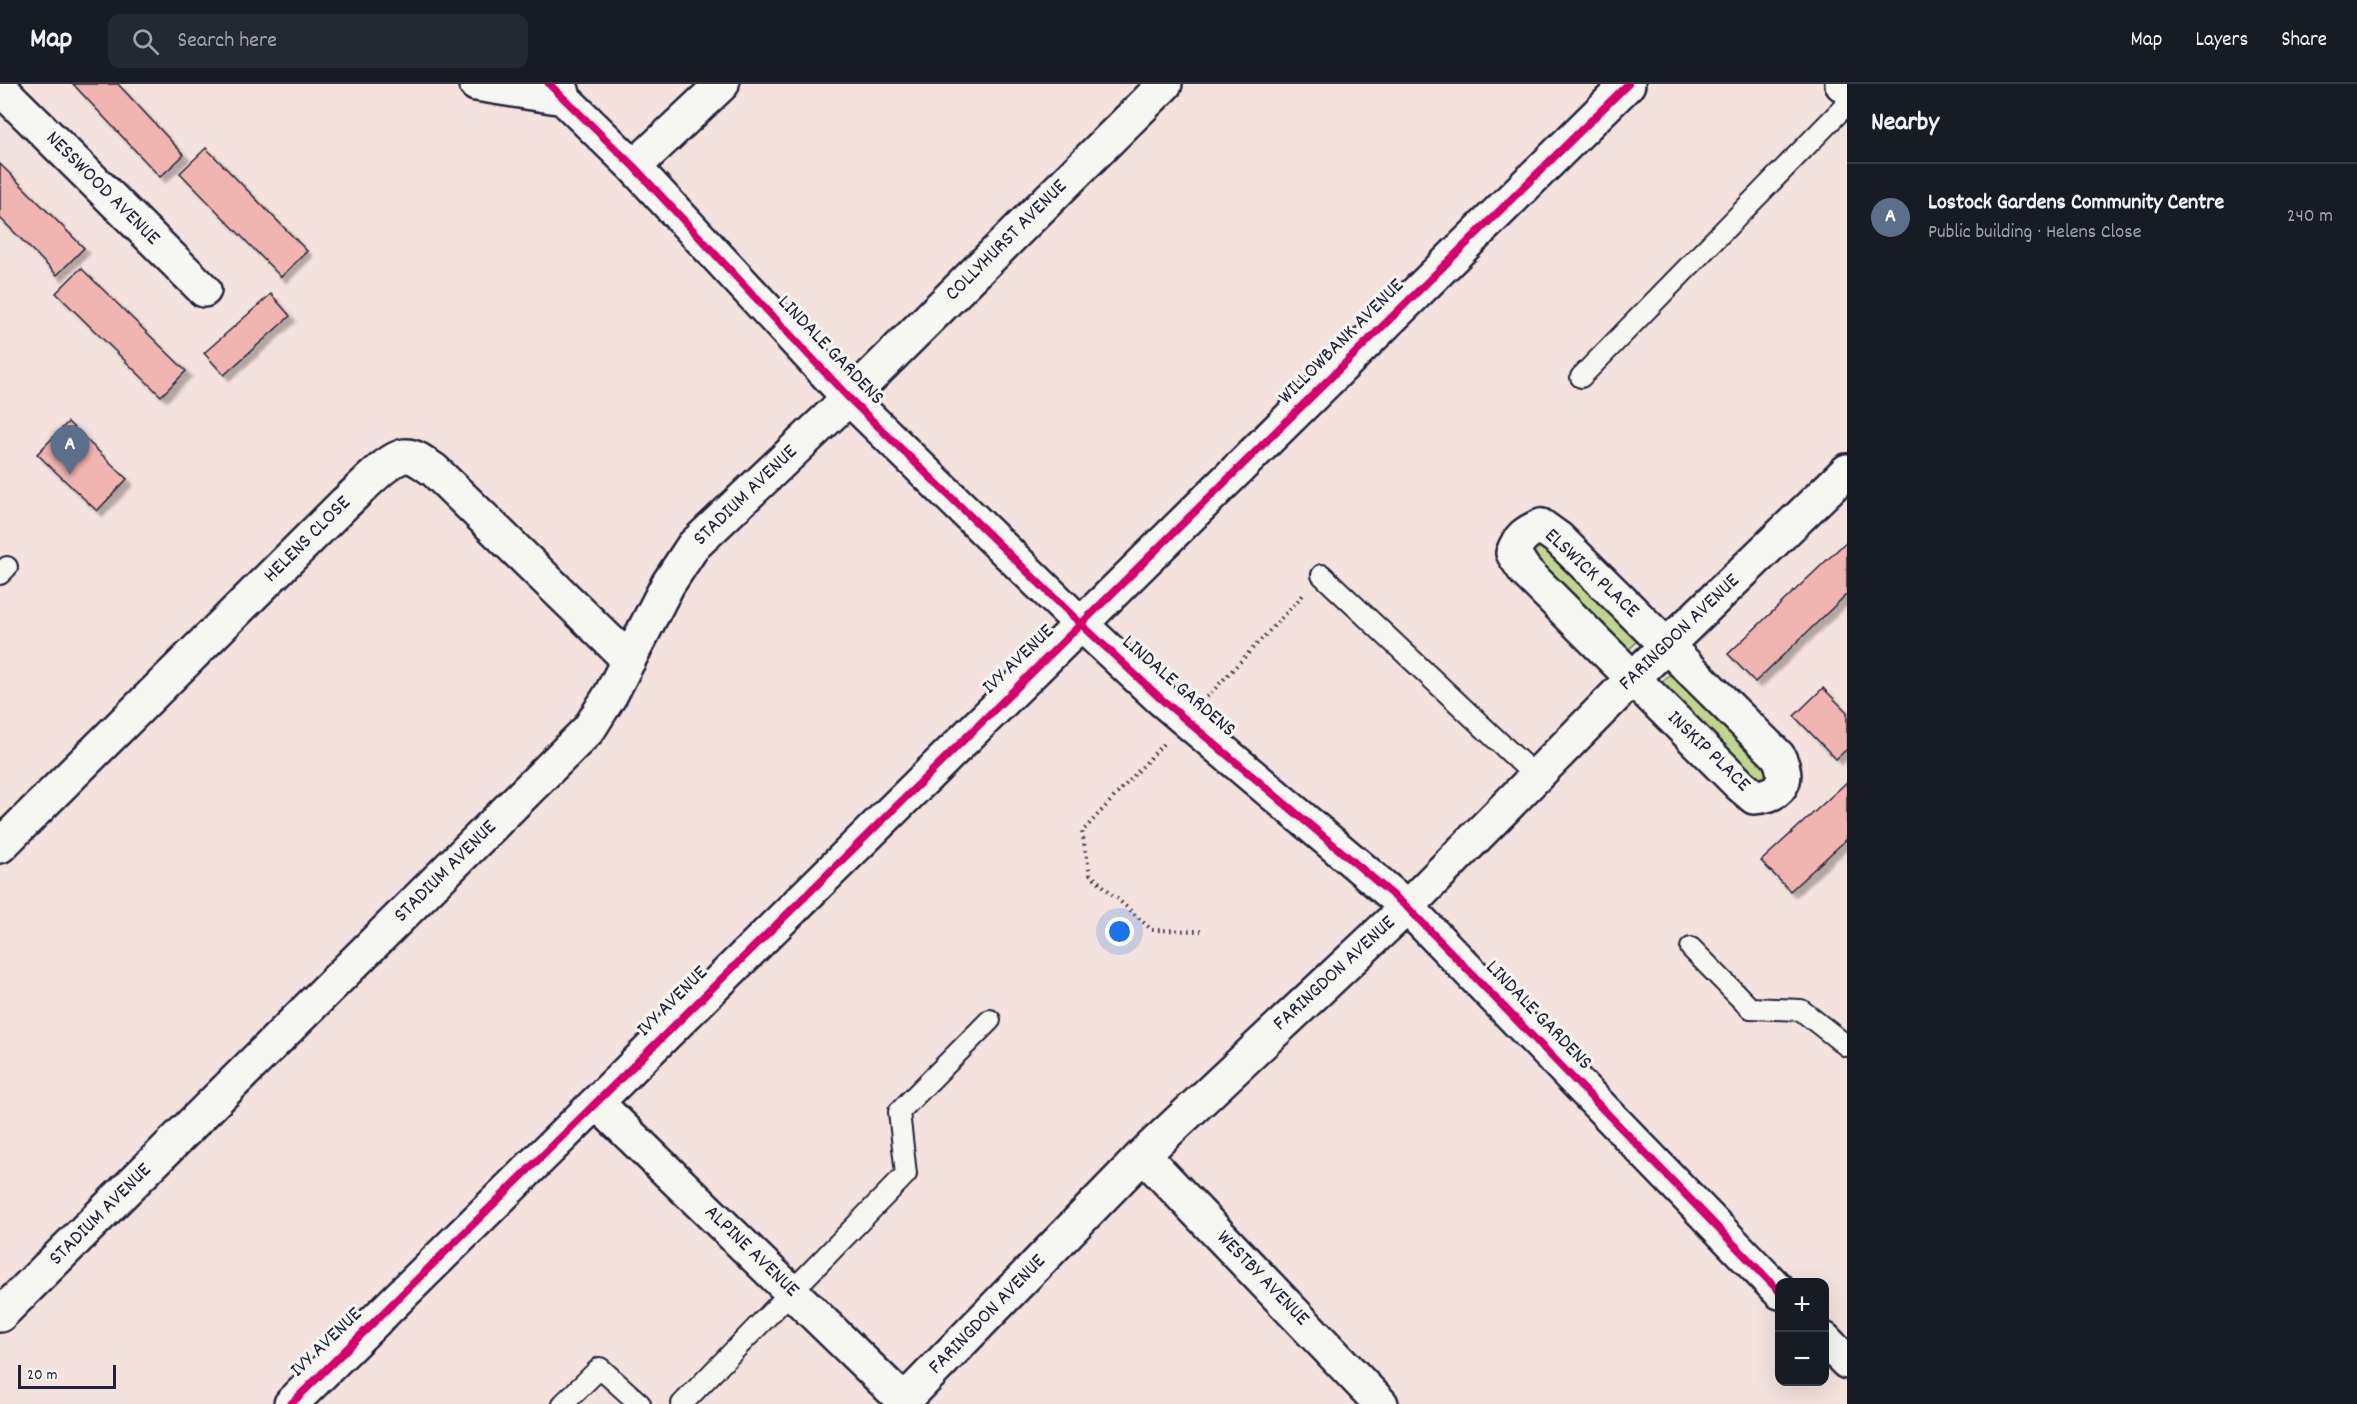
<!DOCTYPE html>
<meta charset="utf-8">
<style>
body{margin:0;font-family:Dekko,sans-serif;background:#242831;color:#f1f3f6}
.controls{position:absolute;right:18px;bottom:18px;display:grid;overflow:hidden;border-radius:12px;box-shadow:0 6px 24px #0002}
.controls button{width:54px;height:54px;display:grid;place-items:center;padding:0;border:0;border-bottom:2px solid #363941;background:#171b24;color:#f1f3f6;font:30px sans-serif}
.scale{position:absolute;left:18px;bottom:15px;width:98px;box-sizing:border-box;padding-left:6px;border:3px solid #22223b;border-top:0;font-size:16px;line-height:21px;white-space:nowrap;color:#22223b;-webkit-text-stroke:4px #f6f6f2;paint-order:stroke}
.you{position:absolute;left:1120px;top:848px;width:21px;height:21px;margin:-15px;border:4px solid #fff;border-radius:50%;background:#1a73e8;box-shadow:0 0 0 9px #1a73e833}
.badge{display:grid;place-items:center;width:39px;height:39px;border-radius:50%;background:#0f766e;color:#fff;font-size:20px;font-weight:700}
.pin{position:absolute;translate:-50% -50px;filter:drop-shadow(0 2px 3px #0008)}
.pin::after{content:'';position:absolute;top:32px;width:21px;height:18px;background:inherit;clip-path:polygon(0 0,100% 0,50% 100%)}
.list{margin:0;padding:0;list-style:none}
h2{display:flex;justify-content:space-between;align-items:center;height:78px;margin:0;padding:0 24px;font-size:26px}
h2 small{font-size:20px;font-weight:400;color:#9ea1a6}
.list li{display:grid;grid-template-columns:39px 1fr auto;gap:18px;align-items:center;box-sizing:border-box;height:108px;padding:0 24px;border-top:2px solid #363941}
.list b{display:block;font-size:22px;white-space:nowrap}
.list p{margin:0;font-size:20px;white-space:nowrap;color:#9ea1a6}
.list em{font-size:20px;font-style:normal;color:#9ea1a6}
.icon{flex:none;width:33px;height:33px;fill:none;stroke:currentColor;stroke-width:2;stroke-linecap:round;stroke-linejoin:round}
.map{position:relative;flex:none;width:1847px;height:1320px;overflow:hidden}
header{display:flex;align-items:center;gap:36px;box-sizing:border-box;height:84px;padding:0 30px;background:#171b24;border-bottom:2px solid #363941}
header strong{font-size:28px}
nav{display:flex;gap:33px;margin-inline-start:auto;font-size:21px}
.search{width:420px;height:54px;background:#242831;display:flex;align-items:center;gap:15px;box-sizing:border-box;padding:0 21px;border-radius:12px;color:#9ea1a6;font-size:22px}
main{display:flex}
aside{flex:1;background:#171b24}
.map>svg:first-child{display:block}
.green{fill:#c1d68c;stroke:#727c64;stroke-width:1.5}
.building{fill:#f1b5b1;stroke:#22223b;stroke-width:1.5;filter:url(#shadow)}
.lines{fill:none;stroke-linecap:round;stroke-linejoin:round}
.service-casing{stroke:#22223b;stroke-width:24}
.minor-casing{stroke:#22223b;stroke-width:38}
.path{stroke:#22223b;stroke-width:4;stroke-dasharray:1.5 4.5;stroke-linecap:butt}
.service{stroke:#f6f6f2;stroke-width:20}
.minor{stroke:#f6f6f2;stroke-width:33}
.cycleway-casing{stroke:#f6f6f2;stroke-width:11}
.cycleway{stroke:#d6006c;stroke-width:8}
.labels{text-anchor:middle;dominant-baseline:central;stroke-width:6;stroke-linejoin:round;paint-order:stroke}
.street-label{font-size:21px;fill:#22223b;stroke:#f6f6f2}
</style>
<header>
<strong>Map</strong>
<div class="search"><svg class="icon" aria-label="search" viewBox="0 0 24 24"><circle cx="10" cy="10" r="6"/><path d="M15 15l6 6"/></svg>Search here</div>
<nav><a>Map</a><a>Layers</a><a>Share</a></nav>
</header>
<main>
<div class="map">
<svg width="1847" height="1320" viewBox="0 0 1847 1320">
<defs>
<filter id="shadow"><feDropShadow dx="5.5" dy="5.5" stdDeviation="1.5" flood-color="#0004"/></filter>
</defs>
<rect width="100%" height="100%" fill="#f4e2de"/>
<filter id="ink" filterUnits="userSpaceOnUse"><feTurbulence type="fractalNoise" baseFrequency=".0167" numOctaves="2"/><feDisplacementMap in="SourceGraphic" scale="12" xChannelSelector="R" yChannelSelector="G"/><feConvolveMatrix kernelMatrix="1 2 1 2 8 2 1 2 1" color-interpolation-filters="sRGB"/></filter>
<g filter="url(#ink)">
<path class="green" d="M1527,447L1650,545L1616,578L1517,458Z
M1682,578L1778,672L1769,712L1649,611Z"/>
<path class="building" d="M73,0H118L184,71L160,93Z
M206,64L307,167L281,193L180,89Z
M0,80L84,164L57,191L0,134Z
M81,184L186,287L161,312L56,209Z
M271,210L290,232L224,291L204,269Z
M68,338L127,395L97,427L37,370Z
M1847,457V510L1755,598L1728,570Z
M1823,604L1847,628V665L1836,675L1794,632Z
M1847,698V755L1790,807L1761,777Z"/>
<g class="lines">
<g class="service-casing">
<path id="service" d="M1581,293L1847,20
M0,490L7,483
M1322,491L1535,692
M1691,864L1750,924L1801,926L1847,962
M563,1320L600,1284L640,1320
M682,1320L906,1090L899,1028L990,936"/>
</g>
<g class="minor-casing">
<path id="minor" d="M476,0L564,14L562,6
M549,0L634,83L849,314L1082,541L1160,614L1407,823L1780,1208
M1842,0L1847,4
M0,4L204,206
M634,83L722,0
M1541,442L1559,455L1778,672C1791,696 1781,712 1754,713L1740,701L1525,487L1513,469C1519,453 1526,448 1541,442Z
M0,762L345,419C358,408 388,374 405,372C415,371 426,381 434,386L629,576
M597,1019L907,1320
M1143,1071L1381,1320
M0,1231L589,645L611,610L668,500L693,462L849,314L1165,0
M1824,1255L1847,1278
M291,1320L1628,0
M901,1320L1143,1071L1407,823L1633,594L1847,387"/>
</g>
<path class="path" d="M1207,613L1305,509
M1163,660L1082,748L1090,790L1152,846L1201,847"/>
<use href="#service" class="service"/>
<use href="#minor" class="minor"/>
<g class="cycleway-casing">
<path id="cycleway" d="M549,0L634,83L849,314L1082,541L1160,614L1407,823L1780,1208
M291,1320L1628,0"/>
</g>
<use href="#cycleway" class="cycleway"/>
</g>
</g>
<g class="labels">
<g class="street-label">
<text transform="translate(102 105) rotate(45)">NESSWOOD AVENUE</text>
<text transform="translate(1007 157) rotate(-45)">COLLYHURST AVENUE</text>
<text transform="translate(1342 258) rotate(-45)">WILLOWBANK AVENUE</text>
<text transform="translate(830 267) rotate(46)">LINDALE GARDENS</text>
<text transform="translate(746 412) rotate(-44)">STADIUM AVENUE</text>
<text transform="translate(308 456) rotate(-45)">HELENS CLOSE</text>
<text transform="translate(1591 490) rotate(43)">ELSWICK PLACE</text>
<text transform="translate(1680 549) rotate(-44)">FARINGDON AVENUE</text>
<text transform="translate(1019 576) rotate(-44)">IVY AVENUE</text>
<text transform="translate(1178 603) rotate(41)">LINDALE GARDENS</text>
<text transform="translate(1708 668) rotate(44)">INSKIP PLACE</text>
<text transform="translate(446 788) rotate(-45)">STADIUM AVENUE</text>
<text transform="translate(1335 890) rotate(-43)">FARINGDON AVENUE</text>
<text transform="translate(673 918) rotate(-45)">IVY AVENUE</text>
<text transform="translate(1538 932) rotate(46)">LINDALE GARDENS</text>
<text transform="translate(101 1131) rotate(-45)">STADIUM AVENUE</text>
<text transform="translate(751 1168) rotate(44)">ALPINE AVENUE</text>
<text transform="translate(1262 1195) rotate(46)">WESTBY AVENUE</text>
<text transform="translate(988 1231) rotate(-46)">FARINGDON AVENUE</text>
<text transform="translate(327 1259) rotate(-44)">IVY AVENUE</text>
</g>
</g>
</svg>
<div class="controls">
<button>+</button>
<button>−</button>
</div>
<div class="scale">20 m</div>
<div class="you"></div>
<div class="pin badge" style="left:70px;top:391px;background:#5c6f8a">A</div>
</div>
<aside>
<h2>Nearby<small></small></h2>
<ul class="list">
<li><span class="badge" style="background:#5c6f8a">A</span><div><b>Lostock Gardens Community Centre</b><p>Public building · Helens Close</p></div><em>240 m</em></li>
</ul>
</aside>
</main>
